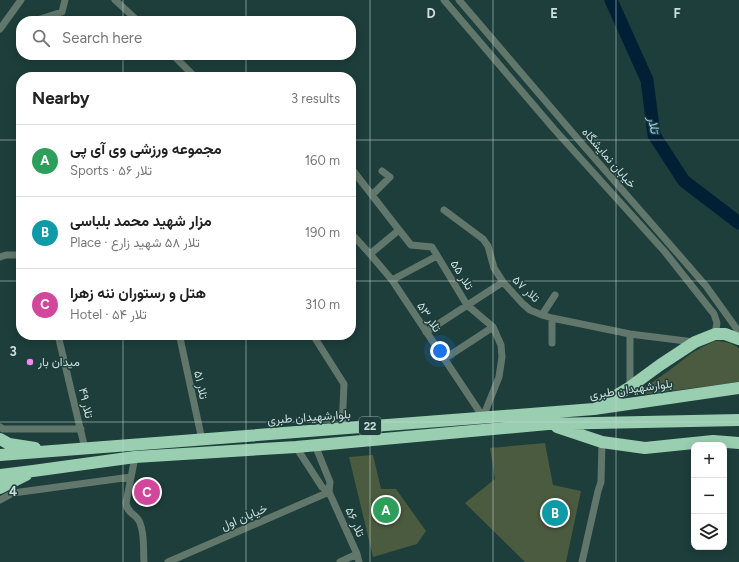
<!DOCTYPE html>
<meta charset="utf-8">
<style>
body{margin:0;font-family:Figtree,Vazirmatn,sans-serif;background:#f6f6f6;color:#222}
.controls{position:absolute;right:12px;bottom:12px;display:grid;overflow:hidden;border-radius:8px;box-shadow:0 2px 10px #0003}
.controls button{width:36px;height:36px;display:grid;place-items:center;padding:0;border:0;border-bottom:1px solid #e0e0e0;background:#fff;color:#222;font:20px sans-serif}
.you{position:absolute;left:440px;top:351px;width:14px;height:14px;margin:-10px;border:3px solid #fff;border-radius:50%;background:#1a73e8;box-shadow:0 0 0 6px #1a73e833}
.badge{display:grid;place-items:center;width:26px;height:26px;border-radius:50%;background:#0b8043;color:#fff;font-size:13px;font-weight:700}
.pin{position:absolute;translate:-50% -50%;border:2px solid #fff;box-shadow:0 1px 4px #0006}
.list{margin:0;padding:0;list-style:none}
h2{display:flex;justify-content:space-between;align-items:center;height:52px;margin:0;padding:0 16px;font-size:17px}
h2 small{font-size:13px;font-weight:400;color:#767676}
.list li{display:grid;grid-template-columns:26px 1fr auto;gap:12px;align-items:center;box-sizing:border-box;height:72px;padding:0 16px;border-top:1px solid #e0e0e0}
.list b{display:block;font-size:15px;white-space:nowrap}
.list p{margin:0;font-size:13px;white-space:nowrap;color:#767676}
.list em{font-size:13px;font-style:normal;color:#767676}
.icon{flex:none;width:22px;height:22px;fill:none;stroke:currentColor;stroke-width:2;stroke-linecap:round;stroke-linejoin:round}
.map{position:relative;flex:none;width:739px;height:562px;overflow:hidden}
.search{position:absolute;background:#fff;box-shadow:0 2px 10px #0003;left:16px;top:16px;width:340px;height:44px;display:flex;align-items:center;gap:10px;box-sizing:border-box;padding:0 14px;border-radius:16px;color:#767676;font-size:15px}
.panel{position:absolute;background:#fff;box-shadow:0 2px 10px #0003;left:16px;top:72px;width:340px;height:268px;border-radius:16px}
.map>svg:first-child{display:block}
.green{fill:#4b5b3f}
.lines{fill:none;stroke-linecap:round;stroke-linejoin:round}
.river{stroke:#011f35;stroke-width:13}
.street{stroke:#62776b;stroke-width:7}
.highway{stroke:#99ceb1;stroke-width:12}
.grid{fill:none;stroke:#ccdddb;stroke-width:1;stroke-opacity:0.55}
.poi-dot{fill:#f38af1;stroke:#1d3e3b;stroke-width:1.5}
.labels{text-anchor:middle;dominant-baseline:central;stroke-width:3;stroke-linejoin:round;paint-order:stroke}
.shield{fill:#1d3e3b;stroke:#98adab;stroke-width:1}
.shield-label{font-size:11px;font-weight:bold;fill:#ccdddb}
.street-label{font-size:12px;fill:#ccdddb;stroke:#1d3e3b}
.poi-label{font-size:12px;fill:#ccdddb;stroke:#1d3e3b;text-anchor:start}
.water-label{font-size:13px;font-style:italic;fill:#9bcef8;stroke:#1d3e3b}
.grid-label{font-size:13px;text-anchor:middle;font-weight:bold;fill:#ccdddb;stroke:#1d3e3b;stroke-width:3;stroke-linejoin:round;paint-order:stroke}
</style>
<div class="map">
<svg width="739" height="562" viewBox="0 0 739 562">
<rect width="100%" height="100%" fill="#1d3e3b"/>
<path class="green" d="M715,341C725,341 731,343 739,348V382L647,394L644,392L643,390L645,387L667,372L692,353L704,346Z
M545,443L553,485L581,491L566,562H525L465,503L495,479L490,448Z
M373,455L381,489H396L426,531L417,544L373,557L349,457Z"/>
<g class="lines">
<path class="river" d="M611,0L647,80L654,135L684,181L739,223"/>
<path class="street" d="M115,0L138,21
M444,0L554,129L665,252L714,314L717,323L715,334
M459,0L583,145L706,286L739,332
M34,21L62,12L65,0
M0,29L21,0
M173,55L195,77
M351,168L392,221L411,245L432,247L467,305L493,327L501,345L502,357L499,377L483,417
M372,195L390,177L382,171
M444,210L483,239L488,246L494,268L503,282L522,303L530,310L542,315L552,318L630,334L694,342
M351,233L370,254L392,280L483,417
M370,254L399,230
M0,257L6,255H21
M392,280L437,256
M542,315L555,295
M552,318V343
M426,332L503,282
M630,334V387
M58,335L85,449
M178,335L180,338L202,440
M313,335L344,384L342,429
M444,359L493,327
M0,427L3,429H81
M315,445L330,482L329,492
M296,447L322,487L329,492L357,554L359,562
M135,457L126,503C127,514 137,514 140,523C145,535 143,550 144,562
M0,500L13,493L131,477
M168,562L329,492
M340,562L357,554
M582,562L598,491L601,482L602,442"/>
<path class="highway" d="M599,406L630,387L660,365L695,342L715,334H725L739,339
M557,427L602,442L645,448L713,441L739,443
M0,439L9,444L35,448
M0,455L594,409L739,388
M0,475L33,471L135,457L296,447L548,424L739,420
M0,488L26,475"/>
</g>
<path class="grid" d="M123,0V21M246,0V21M370,0V562M493,0V562M616,0V562M123,55V77M246,55V77M0,140H21M351,140H739M0,281H21M351,281H739M123,335V562M246,335V562M0,422H739"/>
<circle class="poi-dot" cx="30" cy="362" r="4"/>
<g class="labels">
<rect class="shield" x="359" y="417" width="22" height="18" rx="3"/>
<g class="shield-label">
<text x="370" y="426">22</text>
</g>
<g class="street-label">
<text transform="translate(609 158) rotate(49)">خیابان نمایشگاه</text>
<text transform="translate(462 275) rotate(58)">تلار ۵۵</text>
<text transform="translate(526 289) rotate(43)">تلار ۵۷</text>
<text transform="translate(429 317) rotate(56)">تلار ۵۳</text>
<text transform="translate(201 385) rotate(78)">تلار ۵۱</text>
<text transform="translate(631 389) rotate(-8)">بلوارشهیدان طبری</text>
<text transform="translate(86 403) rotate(77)">تلار ۴۹</text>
<text transform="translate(309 417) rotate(-4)">بلوارشهیدان طبری</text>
<text transform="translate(244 517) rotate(-23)">خیابان اول</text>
<text transform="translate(355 522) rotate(66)">تلار ۵۶</text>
</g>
<g class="poi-label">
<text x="38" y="362">میدان بار</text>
</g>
<g class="water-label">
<text transform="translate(654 125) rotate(79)">تلار</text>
</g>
</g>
<g class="grid-label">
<text x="431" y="18">D</text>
<text x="554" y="18">E</text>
<text x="677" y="18">F</text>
<text x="13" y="356">3</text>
<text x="13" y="496">4</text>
</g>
</svg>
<div class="controls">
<button>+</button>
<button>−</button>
<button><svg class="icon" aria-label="layers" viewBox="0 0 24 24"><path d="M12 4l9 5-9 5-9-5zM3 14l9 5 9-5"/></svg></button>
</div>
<div class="you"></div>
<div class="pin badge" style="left:386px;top:510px;background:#2e9e5b">A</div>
<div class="pin badge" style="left:555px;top:513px;background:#0f9aa8">B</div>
<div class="pin badge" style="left:147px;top:492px;background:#d1479c">C</div>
<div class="search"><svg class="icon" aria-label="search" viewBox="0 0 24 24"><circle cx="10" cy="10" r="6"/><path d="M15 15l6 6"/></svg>Search here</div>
<section class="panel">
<h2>Nearby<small>3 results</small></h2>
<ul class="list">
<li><span class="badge" style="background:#2e9e5b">A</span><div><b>مجموعه ورزشی وی آی پی</b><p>Sports · تلار ۵۶</p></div><em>160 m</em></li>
<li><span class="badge" style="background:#0f9aa8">B</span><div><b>مزار شهید محمد بلباسی</b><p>Place · تلار ۵۸ شهید زارع</p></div><em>190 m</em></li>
<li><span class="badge" style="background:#d1479c">C</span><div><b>هتل و رستوران ننه زهرا</b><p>Hotel · تلار ۵۴</p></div><em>310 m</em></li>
</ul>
</section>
</div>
